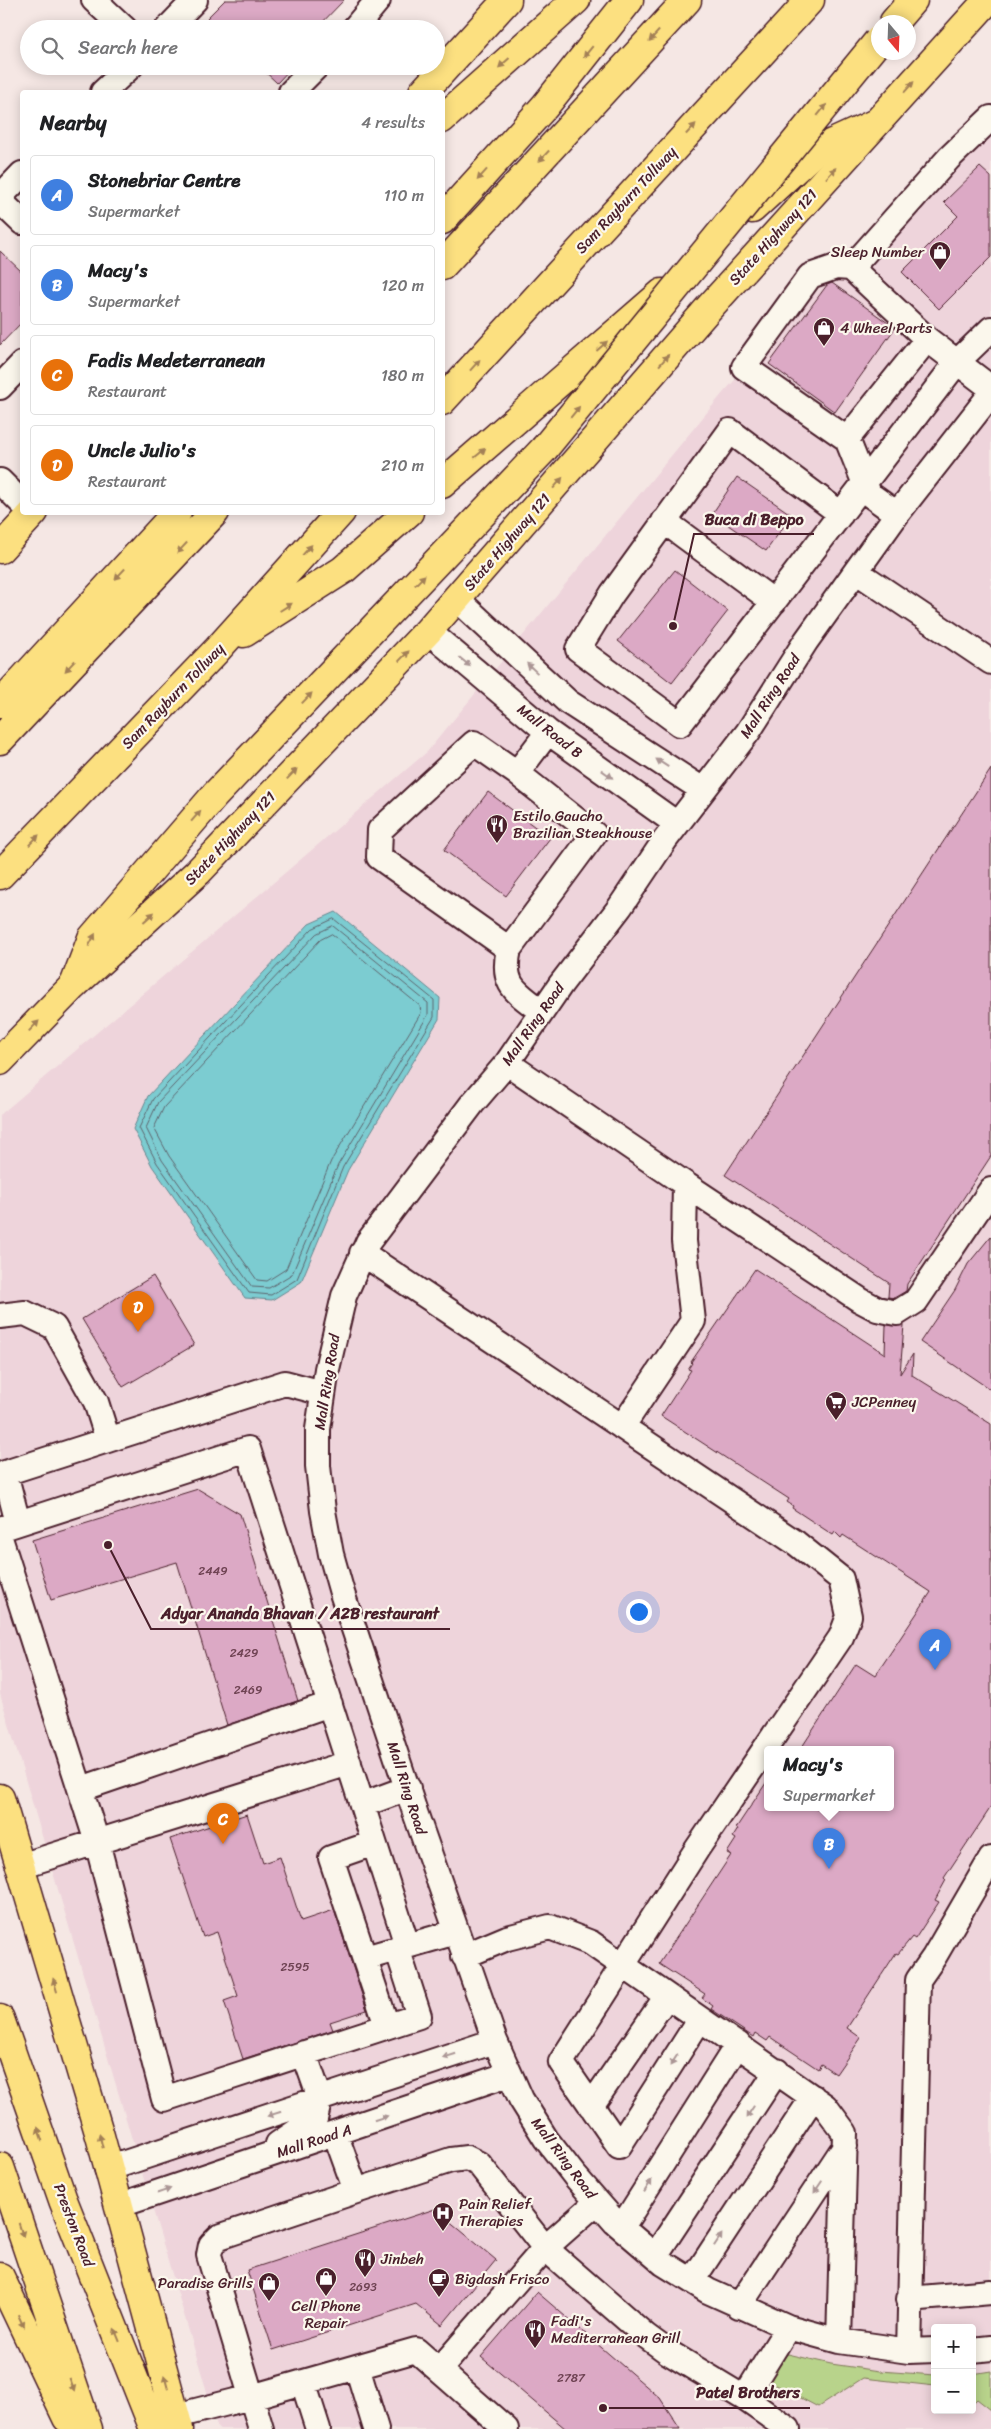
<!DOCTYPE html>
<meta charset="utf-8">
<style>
body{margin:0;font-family:Sriracha,sans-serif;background:#f2f2f2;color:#202124}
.controls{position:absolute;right:15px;bottom:15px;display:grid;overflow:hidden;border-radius:5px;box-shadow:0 2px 12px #0003}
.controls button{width:45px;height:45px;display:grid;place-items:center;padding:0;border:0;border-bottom:1px solid #e0e0e0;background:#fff;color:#202124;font:25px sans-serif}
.compass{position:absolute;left:871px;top:15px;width:45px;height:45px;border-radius:50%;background:#fff;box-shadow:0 2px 12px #0003;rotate:161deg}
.you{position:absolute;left:638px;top:1611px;width:18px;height:18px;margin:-12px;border:4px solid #fff;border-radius:50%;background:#1a73e8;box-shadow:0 0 0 8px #1a73e833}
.badge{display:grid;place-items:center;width:32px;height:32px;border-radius:50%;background:#db2777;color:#fff;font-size:16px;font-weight:700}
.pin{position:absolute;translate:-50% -41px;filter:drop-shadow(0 1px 2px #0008)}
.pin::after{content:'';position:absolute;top:26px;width:18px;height:15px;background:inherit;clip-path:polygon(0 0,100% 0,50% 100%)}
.popup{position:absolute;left:764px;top:1746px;width:130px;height:65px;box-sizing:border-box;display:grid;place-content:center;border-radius:5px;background:#fff;filter:drop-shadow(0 1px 4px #0005);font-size:16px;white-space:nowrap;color:#757577}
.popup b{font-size:19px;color:#202124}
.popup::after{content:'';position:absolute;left:50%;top:100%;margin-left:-10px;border:10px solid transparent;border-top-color:#fff}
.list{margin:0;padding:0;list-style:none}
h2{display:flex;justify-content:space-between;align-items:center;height:65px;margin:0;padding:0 20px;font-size:21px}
h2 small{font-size:16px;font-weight:400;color:#757577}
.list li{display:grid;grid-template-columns:32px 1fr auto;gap:15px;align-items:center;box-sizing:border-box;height:80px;margin:0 10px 10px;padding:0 10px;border:1px solid #e0e0e0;border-radius:5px}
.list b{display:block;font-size:19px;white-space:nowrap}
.list p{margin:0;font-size:16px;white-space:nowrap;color:#757577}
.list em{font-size:16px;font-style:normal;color:#757577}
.icon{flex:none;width:28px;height:28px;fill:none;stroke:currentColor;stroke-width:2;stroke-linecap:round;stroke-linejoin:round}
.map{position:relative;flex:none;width:991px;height:2429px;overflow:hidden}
.search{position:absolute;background:#fff;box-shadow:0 2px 12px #0003;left:20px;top:20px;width:425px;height:55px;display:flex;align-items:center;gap:12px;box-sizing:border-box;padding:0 18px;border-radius:28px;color:#757577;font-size:19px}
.panel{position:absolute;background:#fff;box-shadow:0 2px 12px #0003;left:20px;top:90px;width:425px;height:425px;border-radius:5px}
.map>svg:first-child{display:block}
.built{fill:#eed4db;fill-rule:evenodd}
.green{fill:#b8d38b;stroke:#81795b}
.water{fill:#7bccd1;stroke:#67878f}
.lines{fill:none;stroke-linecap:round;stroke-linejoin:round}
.shore{stroke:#5e646d;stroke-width:1}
.building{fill:#dca9c5;stroke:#4a1f2b}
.minor-casing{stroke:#4a1f2b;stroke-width:28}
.major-casing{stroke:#4a1f2b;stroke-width:31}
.highway-casing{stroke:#4a1f2b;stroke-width:31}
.minor{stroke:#fbf7ec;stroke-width:24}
.major{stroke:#fce080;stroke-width:28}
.highway{stroke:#fce080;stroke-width:28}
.highway-bridge-casing{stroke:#4a1f2b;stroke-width:31;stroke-linecap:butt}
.highway-bridge{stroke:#fce080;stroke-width:28}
.oneway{fill:#a38056}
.oneway2{fill:#ab9695}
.labels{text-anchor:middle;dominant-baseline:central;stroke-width:4.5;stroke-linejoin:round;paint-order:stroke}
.number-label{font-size:12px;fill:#6e4252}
.street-label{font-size:15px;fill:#4a1f2b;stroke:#fbf7ec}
.poi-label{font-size:15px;fill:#4a1f2b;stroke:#fbf7ec;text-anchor:start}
.leader{fill:none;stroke:#4a1f2b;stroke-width:2}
.callout-dot{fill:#4a1f2b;stroke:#fbf7ec;stroke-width:2}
.callout-label{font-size:16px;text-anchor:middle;font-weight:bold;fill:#4a1f2b;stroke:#fbf7ec;stroke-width:4.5;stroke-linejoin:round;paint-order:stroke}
</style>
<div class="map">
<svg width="991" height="2429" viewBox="0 0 991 2429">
<rect width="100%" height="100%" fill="#f5e7e4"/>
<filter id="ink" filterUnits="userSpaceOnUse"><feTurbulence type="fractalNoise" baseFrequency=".02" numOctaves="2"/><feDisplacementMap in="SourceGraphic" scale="10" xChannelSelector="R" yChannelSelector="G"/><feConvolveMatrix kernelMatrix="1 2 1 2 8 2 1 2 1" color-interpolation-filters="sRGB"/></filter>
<g filter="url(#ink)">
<path class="built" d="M991,103V2429H218L0,1694V1115L427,752L723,393ZM768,1750H890V1808H768ZM935,2328H972V2410H935Z"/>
<path class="green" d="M788,2354L831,2364L880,2371L935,2375V2386L863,2378L818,2407L776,2385L769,2399L764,2394L763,2389L781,2358Z
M991,2371V2410L977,2399L972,2404V2374Z"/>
<path class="water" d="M336,912L440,998L439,1019L348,1170L301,1282L272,1300L245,1298L152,1166L133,1129L148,1096L309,924Z"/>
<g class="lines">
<path class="shore" d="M334,919L434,1000V1017L343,1167L297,1279L271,1295L249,1293L157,1163L139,1128L153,1099L312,929Z
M333,926L428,1003V1015L338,1165L292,1274L269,1288L252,1287L162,1160L146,1128L158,1102L316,934Z
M332,934L420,1006L421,1013L331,1161L286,1269L267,1281L257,1280L169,1156L154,1128L164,1107L320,940Z"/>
</g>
<path class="building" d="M225,0H344L316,29H219L207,18Z
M259,66H293L277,83Z
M980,167L991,177V257L939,309L902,272L958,216L944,202Z
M0,251L22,272V322L0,345Z
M832,283L895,328L835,412L769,364L827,285Z
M737,477L792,515L766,551L712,514Z
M675,570L728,611L672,683L618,641Z
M991,769V1156L907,1284L906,1291L894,1298L888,1297L889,1283L725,1175Z
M488,792L550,838L506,896L444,850Z
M991,1236V1390L920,1342L955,1290L968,1264Z
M755,1269L885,1354L886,1325H904L900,1374L913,1354L912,1375L991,1424V1807L944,1878L946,1880L935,1900L939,1902L915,1939L912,1937L898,1954L896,1953L847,2028L861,2038L836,2074L821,2064L818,2069L770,2037L767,2041L755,2033L753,2037L711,2009L713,2006L702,1998L705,1994L659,1964L731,1855L727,1853L736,1839L733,1837L738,1829L736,1828L768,1780V1808H890V1750H800L856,1664L875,1676L931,1592L843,1535L841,1538L835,1532L833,1535L792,1508L793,1506L787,1502L789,1499L661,1416L691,1370L688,1369L692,1363L691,1362Z
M153,1276L194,1345L123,1387L82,1319Z
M198,1489L240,1514L298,1701L227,1725L177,1562L51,1600L32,1540Z
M247,1814L263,1863L280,1857L301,1921L334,1910L367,2010L330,2022L333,2030L243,2059L224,2001L238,1996L217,1932L203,1937L170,1839Z
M435,2209L496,2260L442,2325L416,2304L273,2350L247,2270Z
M537,2292L660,2398L680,2429H566L481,2357Z"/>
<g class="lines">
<g class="minor-casing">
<path id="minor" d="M94,0L125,29
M167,29L195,0
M354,29L378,0
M103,92L131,66
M291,92L317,66
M0,197L22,174
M0,201L22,222
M851,268L949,158L991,118
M0,387L22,364
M847,439L927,339
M0,481L22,503
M841,514L730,431L612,594L578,649L680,724L957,362L991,329
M897,514L869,494L847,439L744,367L810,276L836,267L851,268L927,339L991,388
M664,521L774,602
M857,572L991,662
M457,599L568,702L703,790
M428,631L548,732L677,824
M517,773L594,834L509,949C501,985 515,991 541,1011
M509,949L379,857L380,830L474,743L517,773L548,732
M507,1063L685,1184L684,1241L693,1321L622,1427
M685,1184L860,1300L877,1309L897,1313L916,1301L991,1190
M362,1253L796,1543L841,1579L849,1616L841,1637L697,1849L561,2062L619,2146L700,2019
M0,1316L25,1313L54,1327L96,1402L108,1440
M18,1523L5,1473L285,1383L323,1393
M0,1529L248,1449L407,1945
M0,1538L97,1842L164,2099L419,2016L397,1948
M81,1789L330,1704
M362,1805L408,1788
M374,1843L331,1858L387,2026
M20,1866L349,1763
M464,1956L507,1938L550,1927L591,1943L825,2106L845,2133L839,2341
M365,1958L456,1932
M591,2106L667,1996
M335,2133L356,2191L451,2160L467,2158L479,2164L545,2248L597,2202
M278,2144L315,2119L320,2098L304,2053
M107,2169L495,2041
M118,2206L509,2074
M622,2227L738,2044
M655,2256L777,2071
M692,2281L813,2097
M909,2299L991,2292
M739,2306L845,2146
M935,2350L909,2351L839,2341L788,2327L708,2291L663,2263L615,2222L574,2175L546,2139L521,2099L495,2041L416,1815L342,1593L331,1554L323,1511L318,1466V1429L327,1369L344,1296L368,1242L472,1104L507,1063L561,984L620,907L665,840L748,732L806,641L897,514L991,394
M972,2350L991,2348
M909,2351L918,1980L934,1957L991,1859
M357,2367L376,2429
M439,2370L545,2248L646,2336L668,2352L744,2398L788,2327
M303,2382L318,2429
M744,2398L788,2429
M176,2416L251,2397L416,2350L506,2429
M261,2429L209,2255L211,2245L219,2237L356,2191"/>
</g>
<g class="major-casing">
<path id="major" d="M423,92L507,0
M0,549L34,512
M0,1061L74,985L198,872L428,631L708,309L988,0
M0,1798L100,2136L179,2429
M0,2019L63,2200L154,2429
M0,2167L88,2429
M0,2277L67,2418"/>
</g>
<g class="highway-casing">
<path id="highway" d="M894,22L913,0
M442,119L576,0
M752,209L815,151L876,123
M442,220L545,106L629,0
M442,266L687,0
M442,401L810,0
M442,484L662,293
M244,633L343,570L409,512
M0,704L177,512
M0,740L215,512
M0,875L216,651L341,512
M74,985L92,938L215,795L544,449"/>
</g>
<use href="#minor" class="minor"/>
<use href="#major" class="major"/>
<use href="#highway" class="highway"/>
<g class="highway-bridge-casing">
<path id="highway-bridge" d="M544,449L878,41"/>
</g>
<use href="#highway-bridge" class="highway-bridge"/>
</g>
<defs><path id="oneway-solid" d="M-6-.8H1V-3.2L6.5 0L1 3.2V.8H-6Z" transform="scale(1.25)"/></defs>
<g class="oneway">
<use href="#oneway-solid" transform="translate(654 36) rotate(133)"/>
<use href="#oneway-solid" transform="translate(588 52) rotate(129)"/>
<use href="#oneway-solid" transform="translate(504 63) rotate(138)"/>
<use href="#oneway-solid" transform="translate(909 87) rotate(-48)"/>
<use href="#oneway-solid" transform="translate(822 110) rotate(-51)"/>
<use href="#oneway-solid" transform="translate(691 129) rotate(-47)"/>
<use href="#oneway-solid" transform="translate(544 156) rotate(133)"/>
<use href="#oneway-solid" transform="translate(831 173) rotate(-48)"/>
<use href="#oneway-solid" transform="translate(482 175) rotate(132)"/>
<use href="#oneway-solid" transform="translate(602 346) rotate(-42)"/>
<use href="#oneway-solid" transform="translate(664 360) rotate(-49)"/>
<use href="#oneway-solid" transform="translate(475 365) rotate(-48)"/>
<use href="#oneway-solid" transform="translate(575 412) rotate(-51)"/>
<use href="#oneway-solid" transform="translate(480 453) rotate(-40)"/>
<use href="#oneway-solid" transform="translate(558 483) rotate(-49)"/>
<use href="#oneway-solid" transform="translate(182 548) rotate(133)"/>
<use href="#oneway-solid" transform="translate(307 550) rotate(-48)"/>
<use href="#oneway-solid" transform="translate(120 574) rotate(133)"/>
<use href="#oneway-solid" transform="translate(420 580) rotate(-46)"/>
<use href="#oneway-solid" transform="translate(286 607) rotate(-32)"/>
<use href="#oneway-solid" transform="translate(404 656) rotate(-46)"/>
<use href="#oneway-solid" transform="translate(70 666) rotate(133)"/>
<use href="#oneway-solid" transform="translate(307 698) rotate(-46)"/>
<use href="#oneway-solid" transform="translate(292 774) rotate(-46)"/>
<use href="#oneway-solid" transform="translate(196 816) rotate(-49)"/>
<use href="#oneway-solid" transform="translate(34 840) rotate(-46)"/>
<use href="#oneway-solid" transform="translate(149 917) rotate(-42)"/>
<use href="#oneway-solid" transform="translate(92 940) rotate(-62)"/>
<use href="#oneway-solid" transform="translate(34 1026) rotate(-46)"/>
<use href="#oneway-solid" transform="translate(55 1985) rotate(-106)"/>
<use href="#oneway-solid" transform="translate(40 2134) rotate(-109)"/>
<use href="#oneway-solid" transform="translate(101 2141) rotate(-104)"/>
<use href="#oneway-solid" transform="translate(21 2230) rotate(72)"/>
<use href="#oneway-solid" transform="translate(21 2321) rotate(65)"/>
<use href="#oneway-solid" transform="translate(117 2335) rotate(-112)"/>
<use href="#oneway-solid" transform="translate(166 2382) rotate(-105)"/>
<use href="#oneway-solid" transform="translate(72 2385) rotate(71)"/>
</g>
<g class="oneway2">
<use href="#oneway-solid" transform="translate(465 662) rotate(40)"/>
<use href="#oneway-solid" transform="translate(532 668) rotate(-137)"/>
<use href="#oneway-solid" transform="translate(662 763) rotate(-147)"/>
<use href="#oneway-solid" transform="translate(607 774) rotate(36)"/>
<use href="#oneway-solid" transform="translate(449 2056) rotate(162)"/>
<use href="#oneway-solid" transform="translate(674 2060) rotate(123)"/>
<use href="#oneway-solid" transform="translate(750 2112) rotate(123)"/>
<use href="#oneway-solid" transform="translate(274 2114) rotate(162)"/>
<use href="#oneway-solid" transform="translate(381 2118) rotate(-18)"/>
<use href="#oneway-solid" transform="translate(648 2186) rotate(-58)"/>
<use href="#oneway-solid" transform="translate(818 2187) rotate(124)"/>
<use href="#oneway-solid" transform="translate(164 2191) rotate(-19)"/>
<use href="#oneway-solid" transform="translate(718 2240) rotate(-57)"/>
</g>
</g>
<defs>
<g id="shop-pin" transform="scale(1.125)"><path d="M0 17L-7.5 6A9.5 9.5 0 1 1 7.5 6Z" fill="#4a1f2b" stroke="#fbf7ec"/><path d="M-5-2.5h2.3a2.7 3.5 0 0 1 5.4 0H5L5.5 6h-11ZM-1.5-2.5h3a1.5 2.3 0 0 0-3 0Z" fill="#fff"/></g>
<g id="restaurant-pin" transform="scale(1.125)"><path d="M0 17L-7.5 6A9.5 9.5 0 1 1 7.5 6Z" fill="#4a1f2b" stroke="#fbf7ec"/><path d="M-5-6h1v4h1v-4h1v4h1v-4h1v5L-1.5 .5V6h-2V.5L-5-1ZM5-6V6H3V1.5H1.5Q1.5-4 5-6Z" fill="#fff"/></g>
<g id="supermarket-pin" transform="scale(1.125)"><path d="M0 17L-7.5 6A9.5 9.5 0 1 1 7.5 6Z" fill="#4a1f2b" stroke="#fbf7ec"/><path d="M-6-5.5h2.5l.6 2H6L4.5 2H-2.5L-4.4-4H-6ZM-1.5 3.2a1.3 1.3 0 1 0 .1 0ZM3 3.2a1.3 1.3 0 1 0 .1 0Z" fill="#fff"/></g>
<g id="hospital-pin" transform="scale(1.125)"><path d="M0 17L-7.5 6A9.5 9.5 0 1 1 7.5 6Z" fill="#4a1f2b" stroke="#fbf7ec"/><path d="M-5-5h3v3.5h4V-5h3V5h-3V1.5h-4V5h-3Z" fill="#fff"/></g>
<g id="cafe-pin" transform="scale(1.125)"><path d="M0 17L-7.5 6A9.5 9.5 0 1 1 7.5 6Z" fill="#4a1f2b" stroke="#fbf7ec"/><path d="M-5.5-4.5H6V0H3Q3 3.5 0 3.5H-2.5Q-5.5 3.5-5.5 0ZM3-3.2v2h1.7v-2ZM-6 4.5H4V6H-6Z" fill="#fff"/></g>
</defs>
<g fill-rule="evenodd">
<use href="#shop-pin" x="940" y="252"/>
<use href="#shop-pin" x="824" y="328"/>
<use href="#restaurant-pin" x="497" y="825"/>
<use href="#supermarket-pin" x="836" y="1402"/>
<use href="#hospital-pin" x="443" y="2213"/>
<use href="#restaurant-pin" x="365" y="2259"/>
<use href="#shop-pin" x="326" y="2278"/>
<use href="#cafe-pin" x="439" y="2279"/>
<use href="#shop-pin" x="269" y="2283"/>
<use href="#restaurant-pin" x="535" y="2330"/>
</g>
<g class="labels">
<g class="number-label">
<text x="213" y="1571">2449</text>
<text x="244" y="1653">2429</text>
<text x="248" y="1690">2469</text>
<text x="295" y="1967">2595</text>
<text x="363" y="2287">2693</text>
<text x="571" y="2378">2787</text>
</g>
<g class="street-label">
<text transform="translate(626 200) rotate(-47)">Sam Rayburn Tollway</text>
<text transform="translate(773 237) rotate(-48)">State Highway 121</text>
<text transform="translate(507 542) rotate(-49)">State Highway 121</text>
<text transform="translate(173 696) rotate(-46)">Sam Rayburn Tollway</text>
<text transform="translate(770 696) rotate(-57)">Mall Ring Road</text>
<text transform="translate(550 731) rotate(38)">Mall Road B</text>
<text transform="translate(230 838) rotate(-46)">State Highway 121</text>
<text transform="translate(533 1024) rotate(-55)">Mall Ring Road</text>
<text transform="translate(327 1382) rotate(-81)">Mall Ring Road</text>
<text transform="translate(407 1788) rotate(72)">Mall Ring Road</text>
<text transform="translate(314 2141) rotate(-18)">Mall Road A</text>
<text transform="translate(564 2158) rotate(53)">Mall Ring Road</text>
<text transform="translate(74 2225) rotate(69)">Preston Road</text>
</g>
<g class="poi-label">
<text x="924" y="252" text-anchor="end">Sleep Number</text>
<text x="840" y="328">4 Wheel Parts</text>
<text x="513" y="816">Estilo Gaucho<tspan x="513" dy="17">Brazilian Steakhouse</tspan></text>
<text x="852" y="1402">JCPenney</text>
<text x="459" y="2204">Pain Relief<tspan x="459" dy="17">Therapies</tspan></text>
<text x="381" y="2259">Jinbeh</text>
<text x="455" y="2279">Bigdash Frisco</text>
<text x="253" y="2283" text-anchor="end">Paradise Grills</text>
<text x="326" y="2306" text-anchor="middle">Cell Phone<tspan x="326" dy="17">Repair</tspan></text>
<text x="551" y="2321">Fadi's<tspan x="551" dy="17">Mediterranean Grill</tspan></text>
</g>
</g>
<path class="leader" d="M673 626L694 534H814M108 1545L151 1629H450M603 2408L686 2408H810"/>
<g class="callout-dot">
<circle cx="673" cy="626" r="5"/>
<circle cx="108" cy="1545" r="5"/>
<circle cx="603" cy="2408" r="5"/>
</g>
<g class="callout-label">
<text x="754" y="525">Buca di Beppo</text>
<text x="300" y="1619">Adyar Ananda Bhavan / A2B restaurant</text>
<text x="748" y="2398">Patel Brothers</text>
</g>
</svg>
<div class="controls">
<button>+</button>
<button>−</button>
</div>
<svg class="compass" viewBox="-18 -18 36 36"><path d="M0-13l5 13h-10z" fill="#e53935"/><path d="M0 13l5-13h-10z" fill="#757577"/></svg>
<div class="you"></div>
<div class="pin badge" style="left:935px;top:1670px;background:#3f7fe0">A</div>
<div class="pin badge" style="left:829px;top:1869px;background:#3f7fe0">B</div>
<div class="popup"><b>Macy's</b>Supermarket</div>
<div class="pin badge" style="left:223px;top:1844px;background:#e8710a">C</div>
<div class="pin badge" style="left:138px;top:1332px;background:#e8710a">D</div>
<div class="search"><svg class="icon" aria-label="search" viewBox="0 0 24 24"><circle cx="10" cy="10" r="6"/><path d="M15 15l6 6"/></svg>Search here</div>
<section class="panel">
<h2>Nearby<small>4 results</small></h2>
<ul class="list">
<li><span class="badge" style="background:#3f7fe0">A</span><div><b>Stonebriar Centre</b><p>Supermarket</p></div><em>110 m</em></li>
<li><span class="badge" style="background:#3f7fe0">B</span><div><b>Macy's</b><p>Supermarket</p></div><em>120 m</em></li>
<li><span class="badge" style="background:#e8710a">C</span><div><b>Fadis Medeterranean</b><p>Restaurant</p></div><em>180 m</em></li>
<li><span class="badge" style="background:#e8710a">D</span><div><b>Uncle Julio's</b><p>Restaurant</p></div><em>210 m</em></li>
</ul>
</section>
</div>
